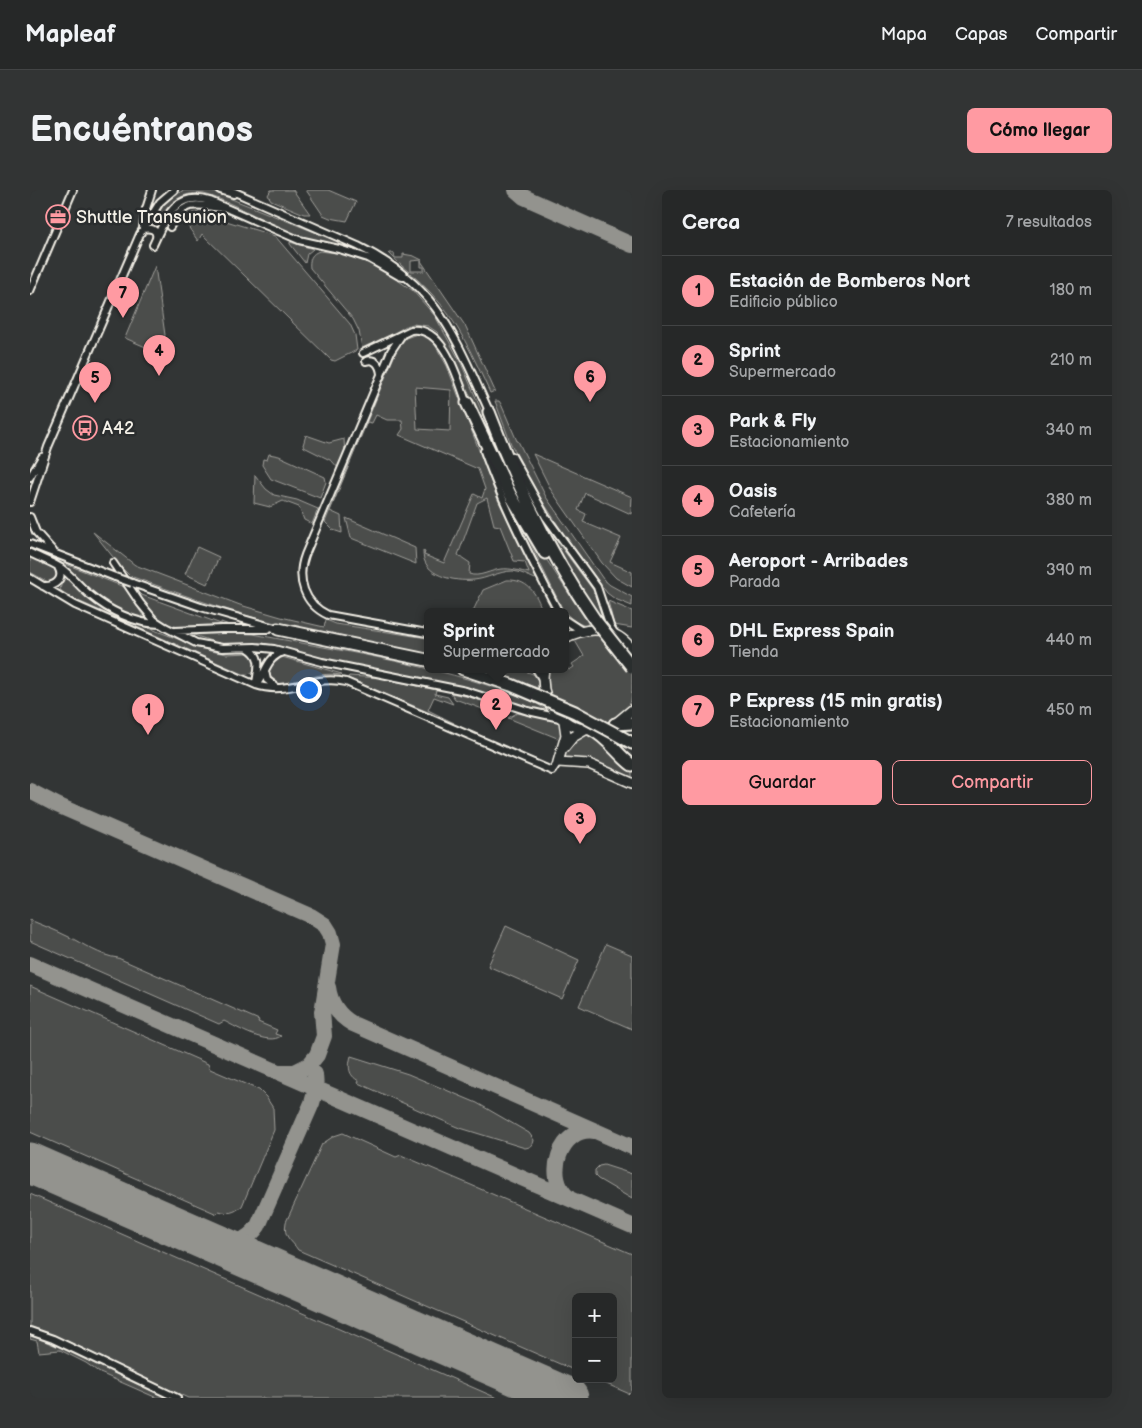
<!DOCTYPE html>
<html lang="es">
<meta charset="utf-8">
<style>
body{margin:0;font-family:"Balsamiq Sans",sans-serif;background:#323434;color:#f1f3f6}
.controls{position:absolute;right:15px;bottom:15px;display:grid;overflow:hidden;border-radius:8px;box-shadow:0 5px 20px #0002}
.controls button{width:45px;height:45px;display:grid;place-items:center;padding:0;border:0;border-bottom:1px solid #424445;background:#262828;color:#f1f3f6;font:25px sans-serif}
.you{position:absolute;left:278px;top:499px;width:18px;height:18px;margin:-12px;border:4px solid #fff;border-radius:50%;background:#1a73e8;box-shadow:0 0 0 8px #1a73e833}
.badge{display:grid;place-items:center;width:32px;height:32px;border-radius:50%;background:#ff9aa2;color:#111;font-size:16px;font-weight:700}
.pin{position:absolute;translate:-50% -41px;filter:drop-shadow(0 1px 2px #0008)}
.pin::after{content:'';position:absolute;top:26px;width:18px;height:15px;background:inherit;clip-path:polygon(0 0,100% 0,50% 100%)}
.popup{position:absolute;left:394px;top:418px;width:145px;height:65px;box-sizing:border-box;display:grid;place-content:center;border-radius:8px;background:#262828;filter:drop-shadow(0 1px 4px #0005);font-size:16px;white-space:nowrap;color:#a4a6a8}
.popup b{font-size:19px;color:#f1f3f6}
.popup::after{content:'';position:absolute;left:50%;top:100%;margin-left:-10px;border:10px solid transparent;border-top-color:#262828}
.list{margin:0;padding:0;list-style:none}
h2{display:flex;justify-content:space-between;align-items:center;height:65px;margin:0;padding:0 20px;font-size:21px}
h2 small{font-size:16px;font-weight:400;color:#a4a6a8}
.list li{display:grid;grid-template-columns:32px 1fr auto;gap:15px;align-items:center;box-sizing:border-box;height:70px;padding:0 20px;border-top:1px solid #424445}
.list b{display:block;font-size:19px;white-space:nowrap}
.list p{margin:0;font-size:16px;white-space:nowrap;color:#a4a6a8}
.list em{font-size:16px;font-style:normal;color:#a4a6a8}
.actions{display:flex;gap:10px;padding:15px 20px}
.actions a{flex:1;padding:11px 0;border:1px solid #ff9aa2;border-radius:8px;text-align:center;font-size:18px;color:#ff9aa2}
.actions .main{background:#ff9aa2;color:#111}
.map{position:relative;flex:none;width:602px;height:1208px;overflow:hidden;border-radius:8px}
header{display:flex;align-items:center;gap:30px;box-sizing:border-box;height:70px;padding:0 25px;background:#262828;border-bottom:1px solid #424445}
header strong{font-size:24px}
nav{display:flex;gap:28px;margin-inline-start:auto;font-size:18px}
.intro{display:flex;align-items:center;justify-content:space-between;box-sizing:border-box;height:120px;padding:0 30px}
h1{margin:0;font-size:35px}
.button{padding:12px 22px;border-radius:8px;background:#ff9aa2;color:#111;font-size:18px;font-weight:700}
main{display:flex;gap:30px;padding:0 30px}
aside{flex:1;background:#262828;border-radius:8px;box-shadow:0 5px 20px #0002}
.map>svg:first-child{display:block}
.green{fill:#4b4d4c;stroke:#a09f9a;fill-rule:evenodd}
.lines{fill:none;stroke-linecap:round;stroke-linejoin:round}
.taxiway{stroke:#93938e;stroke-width:16}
.runway{stroke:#93938e;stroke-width:41}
.street-casing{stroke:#f4f1e8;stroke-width:10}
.secondary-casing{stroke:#f4f1e8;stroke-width:12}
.highway-casing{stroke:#f4f1e8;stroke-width:15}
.street{stroke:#2a2d2e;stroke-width:6}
.secondary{stroke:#2a2d2e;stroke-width:9}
.highway{stroke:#2a2d2e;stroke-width:11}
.street-bridge-casing{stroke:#f4f1e8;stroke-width:10;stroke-linecap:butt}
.highway-bridge-casing{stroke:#f4f1e8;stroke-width:15;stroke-linecap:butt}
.street-bridge{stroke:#2a2d2e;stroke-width:6}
.highway-bridge{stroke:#2a2d2e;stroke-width:11}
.labels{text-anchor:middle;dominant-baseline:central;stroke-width:5;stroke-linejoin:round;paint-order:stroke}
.poi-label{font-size:18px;fill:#f4f1e8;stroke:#2a2d2e;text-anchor:start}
</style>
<header>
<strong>Mapleaf</strong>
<nav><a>Mapa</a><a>Capas</a><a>Compartir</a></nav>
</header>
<div class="intro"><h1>Encuéntranos</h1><a class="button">Cómo llegar</a></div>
<main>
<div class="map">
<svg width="602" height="1208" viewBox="0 0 602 1208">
<rect width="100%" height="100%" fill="#323535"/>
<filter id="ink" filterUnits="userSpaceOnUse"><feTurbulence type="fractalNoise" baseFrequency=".02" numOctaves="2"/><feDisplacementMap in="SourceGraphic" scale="10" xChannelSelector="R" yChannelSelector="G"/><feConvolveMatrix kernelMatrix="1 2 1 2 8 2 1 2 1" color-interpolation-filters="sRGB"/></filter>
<g filter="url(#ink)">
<path class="green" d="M154,0H179L307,51L309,54C270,56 213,14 174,4C156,1 142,9 133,25L128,22L138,9Z
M241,0H263L280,24H274L241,10L238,5Z
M276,0H298L326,12L317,31L300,28L293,25Z
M167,22L245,46L320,134L325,145L327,160L305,171L301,170L172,44L168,51L153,29L159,24Z
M260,52L283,59L277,64L275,73L260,54Z
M290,61L314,64L350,78L382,100L405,126L431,173L494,320L451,231L422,164L407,142L398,136L383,134L376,136L366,142L332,158L329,141L323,129L280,78C279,70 281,63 290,61Z
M359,63H364L365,68H373V64L384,66L392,70L381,71V81H394V77H391V71L436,137L465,201L460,203C444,168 428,131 401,103C388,88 372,78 359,63Z
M125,76L135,145L127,162L95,148Z
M387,144L397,147L404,153L417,176L468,310L506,388L505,389C498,386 491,382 483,381C469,381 457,389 444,390C424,392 392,386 393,361L395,362L394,365L414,373L444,304L452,308L455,299L448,279L369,245L373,239L372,230H357L346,225L342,233L337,232L300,321L311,326L312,343L303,340L295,332L368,157L376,148ZM385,197L421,200L420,241L387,239ZM457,308L464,335L470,336L484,371L495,372L499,383C490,381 481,378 471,379C461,380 449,388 439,384L440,373L428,365L447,313Z
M465,211H469L471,214L487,251H488L516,307L573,389L580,395L602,407V416L585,409L577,403L535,346L508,304L481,254Z
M276,245L299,253L314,249L315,265L309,279L302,271L274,257L273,255Z
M239,264L249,266L295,287L296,292L290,308L241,289L232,275L233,269L237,270Z
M503,264L602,307L601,324L555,303L548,320L556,324L553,332L591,348L580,372L602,382V397L586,388L572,373L521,300Z
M225,285L236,299L244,305L267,310L288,319L282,334L274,330L269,317L253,311L240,317L224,313Z
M504,315L523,346L563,400L572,424L570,426L568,424L535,374Z
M484,320L558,433L557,436C546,434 539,427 532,418Z
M316,328L385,358L386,374L321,348Z
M63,342L105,375L210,415L251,427L294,437L296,430L306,434L397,448V464C345,452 292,445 241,432C193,420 146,402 100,386L91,377Z
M167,357L189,367L177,394L155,384Z
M0,367L24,378L27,383L26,389L18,392L0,382Z
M33,373L94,397L116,430L95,424L72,412L32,376Z
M34,386L64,413L84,425L180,461L197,464L219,463L223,465L227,471C225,480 223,485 213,484L46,410L32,402L30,399Z
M477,390C497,389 507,403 512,421H443L453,400Z
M109,404L191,434V432L202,436C178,437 144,444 125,426C119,419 115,412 109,404Z
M578,411L602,421V438L584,435Z
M199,443L223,444C306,460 389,472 469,499C482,504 507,511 517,521L492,516L445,501L302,471L233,453L190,454L161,444Z
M557,445C572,444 598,452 602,469C602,474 602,482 602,488C602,495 602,504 601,511C595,529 567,540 550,534C545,532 540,529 536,527C520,517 517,495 519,479H535V473L539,480L544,477L542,474L554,466L544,449Z
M252,467L312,484L311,485C304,484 298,484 291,485C281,486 240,504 238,484C237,477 243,472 248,468Z
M448,479H490L508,486V498Z
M319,486L351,488L406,500L405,504L418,507L423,514L404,507L398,520L424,533L318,488Z
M421,503L439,507L481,520L473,526L469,525L471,527L466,528L453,523L454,520L461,522L425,509Z
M487,523L525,530L533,536L532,550L478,528Z
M552,545L564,546L602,580V590L535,569L534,566L539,556Z
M0,730C12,735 25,740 37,746C54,754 70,766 88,768L229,830L228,832L247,840L245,844L251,846C238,856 208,838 194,831L189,834L0,751Z
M476,736L549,770L532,809L458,776Z
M576,754L602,765V839L549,816Z
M0,796L178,874L180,879L229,900L236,907L243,918L244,940L212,1016C204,1023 199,1024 189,1021L187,1024L0,942Z
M321,866L378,884L447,913L499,943L504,950C503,956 501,957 495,958L427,937L328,893L329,891C318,885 318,877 321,866Z
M313,943L366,967L371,965L602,1064V1205L565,1189H583V1107H546V1181L268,1060C261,1049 253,1048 256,1032L292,954L304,946Z
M574,975L602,984V1009L568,989L565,986V980L569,976Z
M0,1004L467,1208H158L107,1185L39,1152L0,1137Z
M0,1145L31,1158L136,1208H127L70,1183L56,1173L30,1160L9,1162L7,1151L0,1149Z"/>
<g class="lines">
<path class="taxiway" d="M486,0L494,7L602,55
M0,601L27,615L281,726L295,735L300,743L303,754L292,822L294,846L287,865L279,875L265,882H250
M0,774L602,1036
M298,797C300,813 309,826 323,834L602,957
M539,1008C513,989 530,935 565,941
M185,1055C203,1054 217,1052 228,1036L282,913L286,899L285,884"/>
<path class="runway" d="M0,973L538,1208"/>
<g class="street-casing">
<path id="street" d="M190,0L203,4
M200,0L328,56C408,95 425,147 460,223
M140,37C154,9 164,15 191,18
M113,38L115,22L122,0
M113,39C119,38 128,38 126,48
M123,55C135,30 144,0 180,11L269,50L309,59L338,68L369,86L373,87
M0,101L43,0
M371,146L361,161L275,365C266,389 274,414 298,425L397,443
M333,163L381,140C415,136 428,190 437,214
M336,171C345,168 350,175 351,184
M454,261C474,317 501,369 528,421
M482,266L516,327L567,397L580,436L585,444
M0,287L12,267
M0,312L18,257L110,44L130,12L144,0
M0,327L6,342L23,361
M0,354L85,387
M0,363C10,368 22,372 31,378C42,386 50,397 60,405C78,420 105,434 130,434
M83,373L110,413L124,430L135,437L166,453L192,458L225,457L244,459L292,472L436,501L498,521L530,528
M0,388L45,415L226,495C258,506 284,484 316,492L522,581L528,572
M102,393L171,417L248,439
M13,396C25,397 35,389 28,377
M535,430L552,441
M145,441L192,439H238
M218,458C233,467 228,478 226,493
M506,479L513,490
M235,481L237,490L246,497
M226,495C237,482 236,468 253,462
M0,1141L23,1149L147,1208"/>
</g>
<g class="secondary-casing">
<path id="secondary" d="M535,448C559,435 585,437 602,459
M514,479C508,513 534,542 568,540
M534,531L536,545L528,572L559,574L602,593
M585,534L602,520
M534,558L543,547L555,540"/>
</g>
<g class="highway-casing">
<path id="highway" d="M437,213L480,304L515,363
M459,222C487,296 520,365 565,430
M248,439L397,470
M433,479L481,495L507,506
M585,534L602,533
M562,540C577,547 588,565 602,575
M586,544L602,553"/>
</g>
<use href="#street" class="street"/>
<use href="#secondary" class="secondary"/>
<use href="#highway" class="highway"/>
<g class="street-bridge-casing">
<path id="street-bridge" d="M85,387L102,393"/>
</g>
<g class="highway-bridge-casing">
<path id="highway-bridge" d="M565,430L602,477
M507,506L545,522L586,544"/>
</g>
<use href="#street-bridge" class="street-bridge"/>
<use href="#highway-bridge" class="highway-bridge"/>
</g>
</g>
<defs>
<g id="office-ring" transform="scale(1.25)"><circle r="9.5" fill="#2a2d2e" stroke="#ff9aa2" stroke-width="1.5"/><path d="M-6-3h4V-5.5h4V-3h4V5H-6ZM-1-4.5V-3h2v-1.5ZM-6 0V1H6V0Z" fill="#ff9aa2"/></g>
<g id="bus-ring" transform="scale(1.25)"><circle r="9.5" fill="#2a2d2e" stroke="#ff9aa2" stroke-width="1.5"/><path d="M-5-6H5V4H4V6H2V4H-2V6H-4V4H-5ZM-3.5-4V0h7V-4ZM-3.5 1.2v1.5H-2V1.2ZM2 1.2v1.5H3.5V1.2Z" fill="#ff9aa2"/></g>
</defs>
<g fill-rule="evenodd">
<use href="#office-ring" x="28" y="27"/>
<use href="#bus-ring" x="55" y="238"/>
</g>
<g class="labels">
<g class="poi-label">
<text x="46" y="27">Shuttle Transunion</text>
<text x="72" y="238">A42</text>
</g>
</g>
</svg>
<div class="controls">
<button>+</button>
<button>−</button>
</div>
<div class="you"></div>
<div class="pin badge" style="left:118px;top:545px">1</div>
<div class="pin badge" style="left:466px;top:540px">2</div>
<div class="popup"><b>Sprint</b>Supermercado</div>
<div class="pin badge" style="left:550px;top:654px">3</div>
<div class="pin badge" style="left:129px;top:186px">4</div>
<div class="pin badge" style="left:65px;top:213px">5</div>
<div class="pin badge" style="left:560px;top:212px">6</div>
<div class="pin badge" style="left:93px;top:128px">7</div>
</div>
<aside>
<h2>Cerca<small>7 resultados</small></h2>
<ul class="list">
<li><span class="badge">1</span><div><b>Estación de Bomberos Nort</b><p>Edificio público</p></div><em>180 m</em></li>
<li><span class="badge">2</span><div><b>Sprint</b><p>Supermercado</p></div><em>210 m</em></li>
<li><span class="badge">3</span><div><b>Park &amp; Fly</b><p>Estacionamiento</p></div><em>340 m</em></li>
<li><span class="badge">4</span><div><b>Oasis</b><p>Cafetería</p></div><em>380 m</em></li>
<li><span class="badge">5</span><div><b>Aeroport - Arribades</b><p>Parada</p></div><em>390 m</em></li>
<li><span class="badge">6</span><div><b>DHL Express Spain</b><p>Tienda</p></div><em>440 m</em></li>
<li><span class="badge">7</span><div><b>P Express (15 min gratis)</b><p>Estacionamiento</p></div><em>450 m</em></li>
</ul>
<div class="actions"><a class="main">Guardar</a><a>Compartir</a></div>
</aside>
</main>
